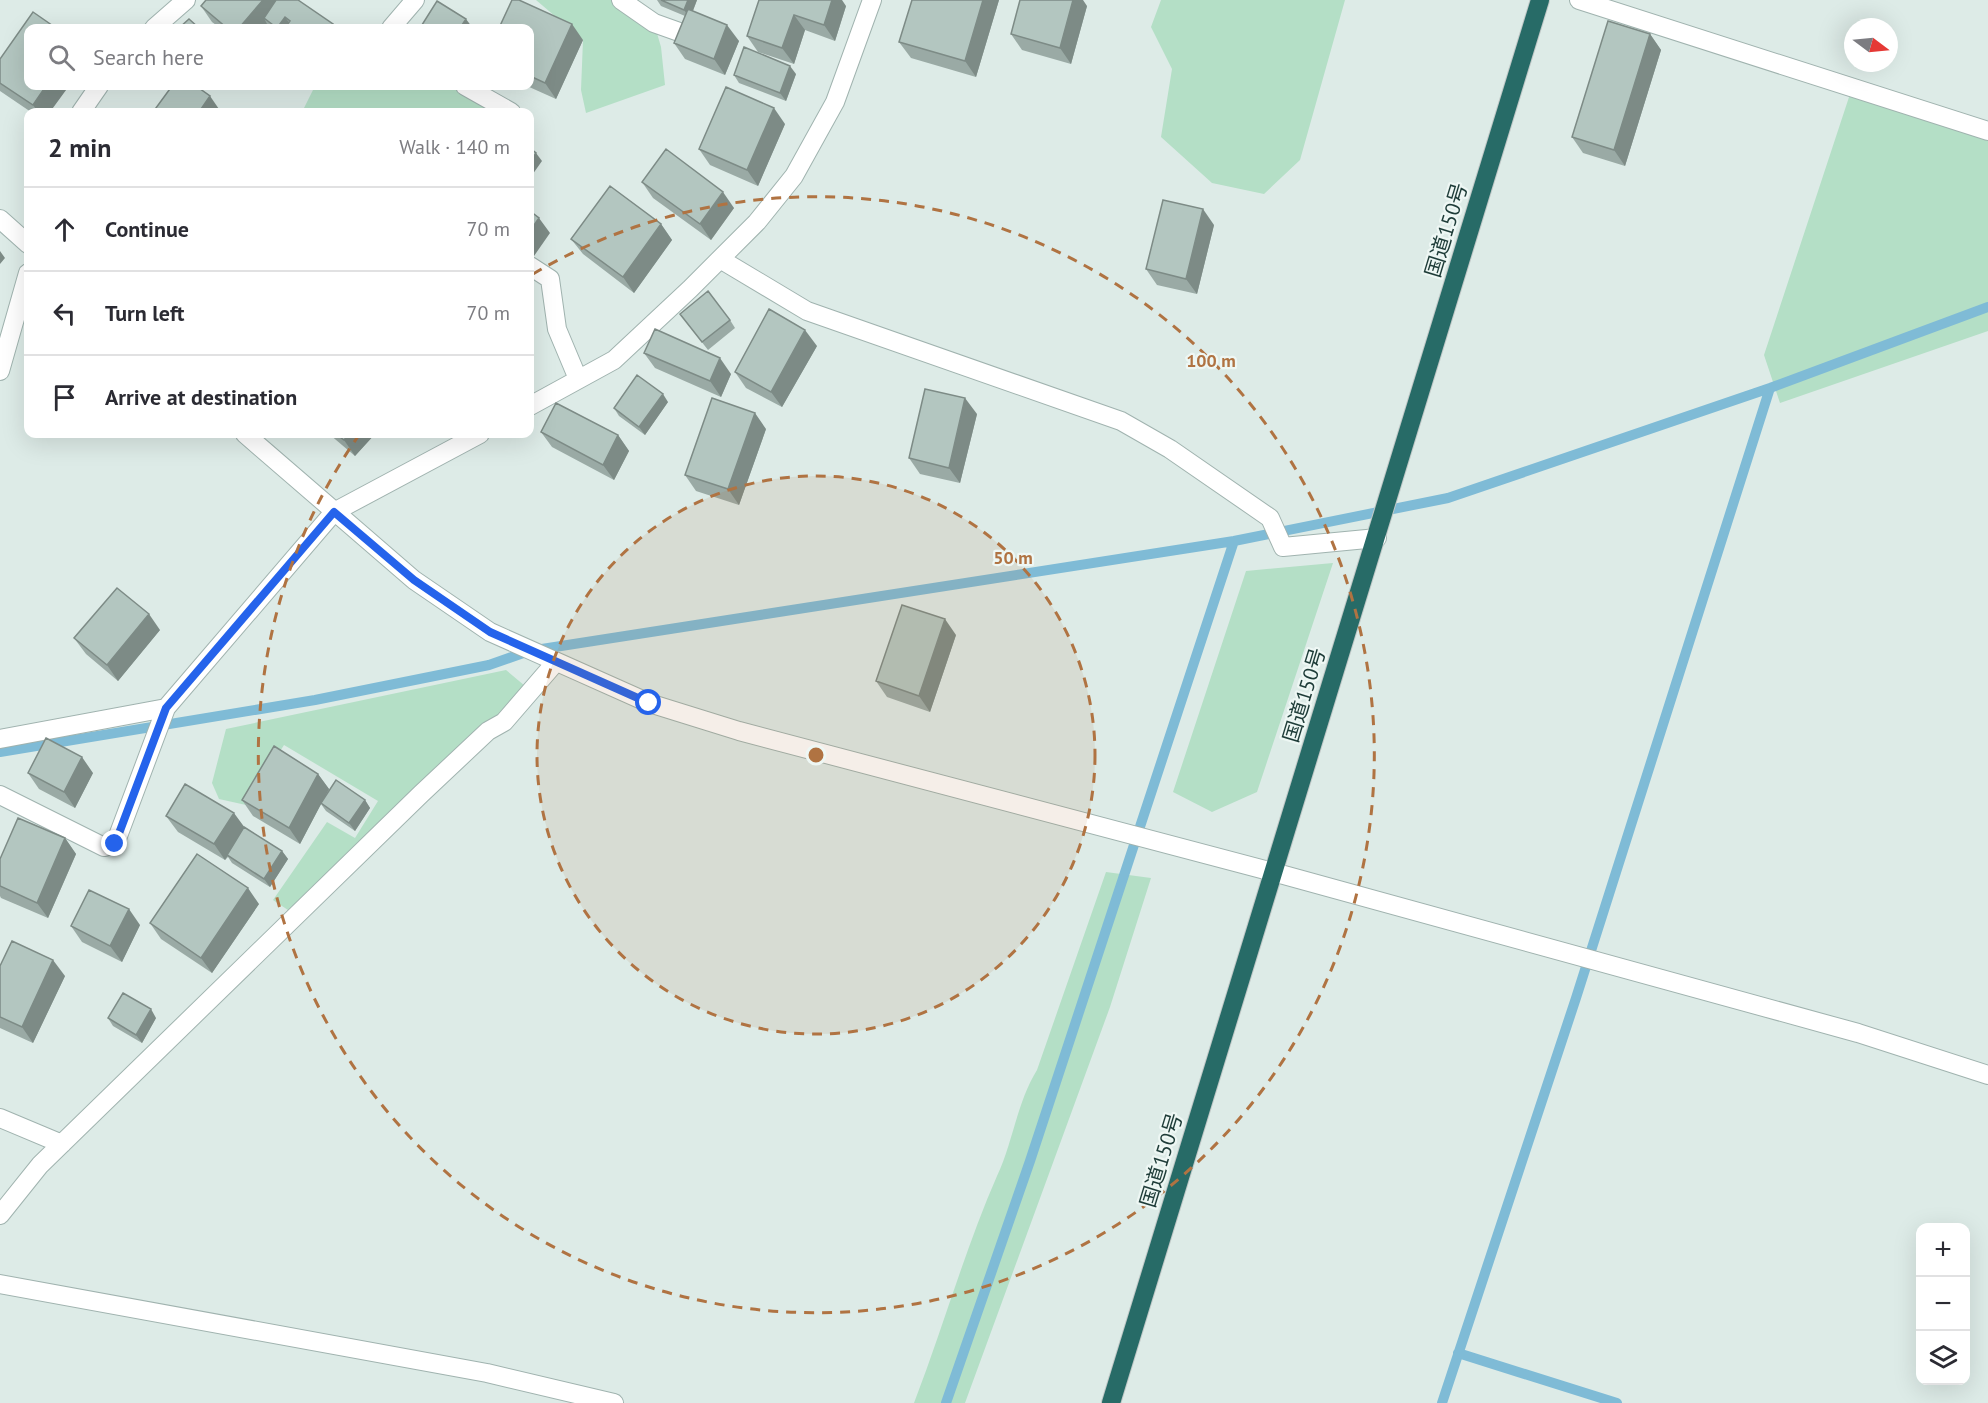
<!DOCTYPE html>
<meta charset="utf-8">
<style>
body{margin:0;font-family:"PT Sans","Noto Sans JP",sans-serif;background:#f7f7f7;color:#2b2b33}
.controls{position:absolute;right:18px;bottom:18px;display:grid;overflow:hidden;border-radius:12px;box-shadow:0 6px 24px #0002}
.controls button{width:54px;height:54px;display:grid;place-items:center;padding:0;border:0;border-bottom:2px solid #e1e1e2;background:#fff;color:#2b2b33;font:30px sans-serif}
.compass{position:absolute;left:1844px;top:18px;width:54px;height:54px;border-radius:50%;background:#fff;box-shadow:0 6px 24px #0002;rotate:106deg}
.stop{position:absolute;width:18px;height:18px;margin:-14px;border:4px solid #2563eb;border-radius:50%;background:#fff}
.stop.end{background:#2563eb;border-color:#fff;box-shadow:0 2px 6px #0008}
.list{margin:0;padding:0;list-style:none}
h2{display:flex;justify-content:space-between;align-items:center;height:78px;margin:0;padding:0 24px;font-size:26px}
h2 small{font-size:20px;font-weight:400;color:#7c7c81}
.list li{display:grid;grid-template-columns:39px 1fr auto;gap:18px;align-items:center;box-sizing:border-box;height:84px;padding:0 24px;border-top:2px solid #e1e1e2}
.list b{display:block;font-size:22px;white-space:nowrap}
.list em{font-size:20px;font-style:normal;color:#7c7c81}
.icon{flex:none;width:33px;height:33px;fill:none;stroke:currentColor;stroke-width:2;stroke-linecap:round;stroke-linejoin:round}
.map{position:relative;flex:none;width:1988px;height:1403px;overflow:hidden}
.search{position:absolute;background:#fff;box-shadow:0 6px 24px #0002;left:24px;top:24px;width:510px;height:66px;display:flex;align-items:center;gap:15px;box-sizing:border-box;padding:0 21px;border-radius:12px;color:#7c7c81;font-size:22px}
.panel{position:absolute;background:#fff;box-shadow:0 6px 24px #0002;left:24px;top:108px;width:510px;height:330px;border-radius:12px}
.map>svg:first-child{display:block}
.green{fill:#b4dfc6}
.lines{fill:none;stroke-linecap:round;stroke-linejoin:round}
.stream{stroke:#7fbbd6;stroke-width:10}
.minor-casing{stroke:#a0b3af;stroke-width:20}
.highway-casing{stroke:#c0c8c7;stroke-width:20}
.minor{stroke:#fff;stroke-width:18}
.highway{stroke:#276b67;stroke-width:18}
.wall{fill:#9aaaa5}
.shaded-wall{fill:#7d8b86}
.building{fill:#b3c6c0;stroke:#7d8b86;stroke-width:1.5}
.route{stroke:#2563eb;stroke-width:8}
.ring{fill:none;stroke:#b07342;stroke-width:3;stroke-dasharray:10 8}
.labels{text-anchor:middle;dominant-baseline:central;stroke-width:4.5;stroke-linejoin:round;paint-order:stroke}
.street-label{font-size:21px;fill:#1e3c38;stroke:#eef7f4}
.centre{fill:#b07342;stroke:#eef7f4;stroke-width:3}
.ring-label{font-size:18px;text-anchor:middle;font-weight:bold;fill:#b07342;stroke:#eef7f4;stroke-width:4.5;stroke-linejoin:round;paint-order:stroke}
</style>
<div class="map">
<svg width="1988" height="1403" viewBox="0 0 1988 1403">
<rect width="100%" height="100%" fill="#ddebe7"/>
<path class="green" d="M536,0H621L654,23L661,47L665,85L586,113L581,90L583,40Z
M1161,0H1345L1300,160L1264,194L1212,183L1161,137L1172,69L1151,27Z
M315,86H465L496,112H302Z
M1852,88L1988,134V331L1780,403L1764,355Z
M1333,563L1257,792L1212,812L1173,792L1246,571Z
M506,670L531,691L297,916L273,900L327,822L355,838L378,801L284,745L246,805L219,799L212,783L226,729Z
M1106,872L1151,878L1110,1007L965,1403H914C943,1328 965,1249 997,1176C1013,1142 1017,1102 1037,1070Z"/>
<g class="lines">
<path class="stream" d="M0,752L315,700L489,665L529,651L1234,541L1448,498L1770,388L1988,307
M1458,1353L1617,1403
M946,1403L1030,1161L1234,541
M1442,1403L1576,998L1770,388"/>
<g class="minor-casing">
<path id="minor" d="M621,0L654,23L682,33
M1579,0L1988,131
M154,28L186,0
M391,28L415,0
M465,86L511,112
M81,112L99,86
M0,219L28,244
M720,259L807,311L1121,421L1170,449L1270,518L1283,547L1377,538
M530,266L550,279L557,329L578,379
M0,371L28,273
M530,406L614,360L690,289L757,222L794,176L835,102L872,0
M245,434L414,580L490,632L649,703L739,731L1273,872L1858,1033L1988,1075
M0,739L166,708L334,512L480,434
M0,795L104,847L115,844L166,708
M0,1118L62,1144
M0,1215L40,1165L421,794L488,731L504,722L555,663
M0,1284L487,1373L614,1403"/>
</g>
<g class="highway-casing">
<path id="highway" d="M1111,1403L1540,0"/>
</g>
<use href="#minor" class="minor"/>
<use href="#highway" class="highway"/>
</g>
<path class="wall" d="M206,0L336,28H271L267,24L264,28H220L212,22L201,6Z
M657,0H697L693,11L739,41L725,75L685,59L674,43L685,16L661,6Z
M759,0L846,6L835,41L805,30L794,64L758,52L747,36Z
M912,0H999L976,77L911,58L899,42Z
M1087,6L1071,64L1022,50L1011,34Z
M530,28L583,40L556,99L527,86H530Z
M1650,34L1661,50L1625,166L1583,153L1572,137Z
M0,59L50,112H31L0,91Z
M796,74L786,101L739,83L734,75Z
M785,124L758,186L710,165L699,149Z
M642,182L734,208L711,240L653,198Z
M661,224L672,240L634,293L583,254L571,239Z
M1214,225L1197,294L1157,285L1146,269Z
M680,314L730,320L735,328L708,350Z
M817,346L782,407L746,388L735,372Z
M644,353L731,374L721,397L655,368Z
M668,402L645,435L619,416L614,408Z
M977,414L960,483L920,474L909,458Z
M766,429L739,505L696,491L685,475Z
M541,432L618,435L629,451L614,480L552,447Z
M329,434H375L355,456Z
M160,630L118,681L86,654L74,638Z
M956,635L930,712L887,697L876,681Z
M28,773H93L75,808L39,789Z
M318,774L329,789L365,800L370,808L355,831L326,811L321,804L300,844L253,816L242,800Z
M166,816L244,827L282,851L288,859L270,887L232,863L228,857L225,860L178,832Z
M65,838L76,854L48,918L1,898L0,896V859Z
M259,904L212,973L161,939L150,923Z
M140,925L122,962L82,942L71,926Z
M0,966L65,976L33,1043L0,1028Z
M108,1018H156L142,1043L113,1026Z"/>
<path class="shaded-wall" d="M263,0H284L264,18L267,24L264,28H239Z
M688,0H697L690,18L684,10Z
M832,0H842L846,6L835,41L824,25Z
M983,0H999L976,77L965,61Z
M1073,0H1083L1087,6L1071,64L1060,48Z
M794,15L805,30L794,64L782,48Z
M285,17L293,28H277Z
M466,19L472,27L471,28H460Z
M333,24L336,28H330Z
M572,24L583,40L556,99L545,83Z
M727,25L739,41L725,75L714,59Z
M1650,34L1661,50L1625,166L1614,150Z
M790,66L796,74L786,101L780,93Z
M46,86H69L50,112H38L33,105Z
M210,96L221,112H199Z
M774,108L785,124L758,186L747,170Z
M536,153L542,161L530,178V162Z
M723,192L734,208L711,240L700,224Z
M1203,209L1214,225L1197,294L1186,279Z
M539,218L550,233L534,256L530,250V231Z
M661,224L672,240L634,293L623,277Z
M0,251L5,258L0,264Z
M805,330L817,346L782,407L771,392Z
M720,358L731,374L721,397L710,381Z
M663,394L668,402L645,435L639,427Z
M965,398L977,414L960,483L949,468Z
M755,413L766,429L739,505L728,489Z
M349,434H375L355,456L344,440Z
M618,435L629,451L614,480L603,465Z
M149,614L160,630L118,681L107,665Z
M945,619L956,635L930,712L919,696Z
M82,757L93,773L75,808L64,792Z
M318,774L329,789L300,844L289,828Z
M365,800L370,808L355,831L349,823Z
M234,813L245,828L225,860L214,844Z
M65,838L76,854L48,918L37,903Z
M282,851L288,859L270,887L264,879Z
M248,888L259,904L212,973L201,958Z
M129,909L140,925L122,962L110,946Z
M53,960L65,976L33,1043L22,1027Z
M151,1009L156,1018L142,1043L136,1035Z"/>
<path class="building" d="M206,0H263L239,28H227L201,6Z
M276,0H298L333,24L330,28H285L290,21L285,17L277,28L264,18Z
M512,0H519L572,24L545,83L530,76V28H499Z
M661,0H688L684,10Z
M759,0H832L824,25L794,15L782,48L747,36Z
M912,0H983L965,61L899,42Z
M1020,0H1073L1060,48L1011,34Z
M437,1L466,19L460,28H420Z
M688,9L727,25L714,59L674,43Z
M33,12L56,28H28V86H46L33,105L0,83V59Z
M189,19L199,28H179Z
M1608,21L1650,34L1614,150L1572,137Z
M744,47L790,66L780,93L734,75Z
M172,86H196L210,96L199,112H153Z
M726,87L774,108L747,170L699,149Z
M530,148L536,153L530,162Z
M666,149L723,192L700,224L642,182Z
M610,186L661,224L623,277L571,239Z
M1163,200L1203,209L1186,279L1146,269Z
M530,211L539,218L530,231Z
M708,291L730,320L702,342L680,314Z
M769,309L805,330L771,392L735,372Z
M655,329L720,358L710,381L644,353Z
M637,375L663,394L639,427L614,408Z
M925,389L965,398L949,468L909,458Z
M712,398L755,413L728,489L685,475Z
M556,403L618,435L603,465L541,432Z
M336,434H349L344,440Z
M117,588L149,614L107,665L74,638Z
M902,605L945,619L919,696L876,681Z
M46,738L82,757L64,792L28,773Z
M274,746L318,774L289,828L242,800Z
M336,780L365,800L349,823L321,803Z
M185,784L234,813L214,844L166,816Z
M18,818L65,838L37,903L0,886V859Z
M244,827L282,851L264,879L227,855Z
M197,854L248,888L201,958L150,923Z
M89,890L129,909L110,946L71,926Z
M12,941L53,960L22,1027L0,1017V966Z
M123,993L151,1009L136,1035L108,1018Z"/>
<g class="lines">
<path class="route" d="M115,844L166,708L334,512L414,580L490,632L649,703"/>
</g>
<circle cx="816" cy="755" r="279" fill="#b07342" fill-opacity=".12"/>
<g class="ring">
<circle cx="816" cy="755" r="279"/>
<path d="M533 274A558 558 0 1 1 359 435"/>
</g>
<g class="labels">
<g class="street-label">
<text transform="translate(1446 230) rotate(-73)">国道150号</text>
<text transform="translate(1304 695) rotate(-73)">国道150号</text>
<text transform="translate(1161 1160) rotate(-73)">国道150号</text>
</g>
</g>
<circle cx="816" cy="755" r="9" class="centre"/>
<g class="ring-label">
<text x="1211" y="367">100 m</text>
<text x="1013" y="564">50 m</text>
</g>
</svg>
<div class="controls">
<button>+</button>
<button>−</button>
<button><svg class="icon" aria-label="layers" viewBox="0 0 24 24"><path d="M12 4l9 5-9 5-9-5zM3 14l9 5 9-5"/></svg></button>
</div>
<svg class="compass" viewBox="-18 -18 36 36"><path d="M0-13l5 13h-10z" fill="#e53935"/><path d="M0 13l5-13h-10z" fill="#7c7c81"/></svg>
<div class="stop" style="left:649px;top:703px"></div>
<div class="stop end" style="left:115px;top:844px"></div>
<div class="search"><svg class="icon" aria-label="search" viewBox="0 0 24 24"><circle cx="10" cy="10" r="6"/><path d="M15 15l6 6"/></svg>Search here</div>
<section class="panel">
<h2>2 min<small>Walk · 140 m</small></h2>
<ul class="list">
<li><svg class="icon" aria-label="ahead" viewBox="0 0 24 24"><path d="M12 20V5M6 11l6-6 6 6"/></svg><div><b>Continue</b></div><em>70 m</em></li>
<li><svg class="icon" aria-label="left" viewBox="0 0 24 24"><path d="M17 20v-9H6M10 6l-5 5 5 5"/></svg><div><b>Turn left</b></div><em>70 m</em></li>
<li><svg class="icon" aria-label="arrive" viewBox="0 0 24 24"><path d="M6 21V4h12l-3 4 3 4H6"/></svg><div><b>Arrive at destination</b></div></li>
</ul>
</section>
</div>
